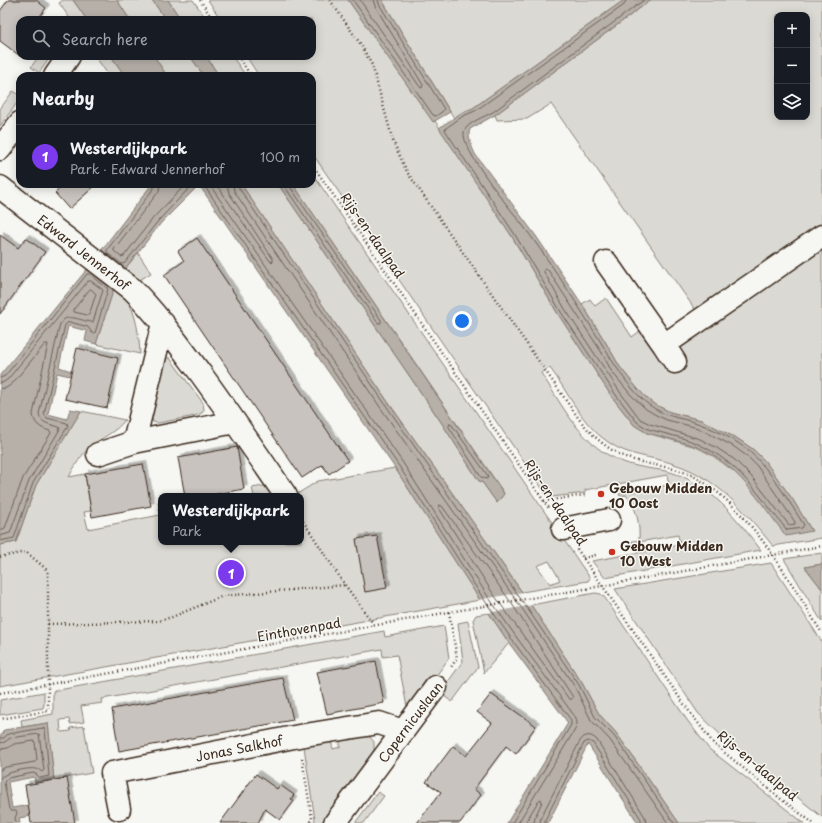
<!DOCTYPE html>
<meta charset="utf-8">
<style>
body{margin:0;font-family:"Playpen Sans",sans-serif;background:#242831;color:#f1f3f6}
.controls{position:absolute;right:12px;top:12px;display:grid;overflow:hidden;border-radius:8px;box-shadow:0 2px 10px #0003}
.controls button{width:36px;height:36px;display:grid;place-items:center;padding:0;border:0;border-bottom:1px solid #363941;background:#171b24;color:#f1f3f6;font:20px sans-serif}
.you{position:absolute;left:462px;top:321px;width:14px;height:14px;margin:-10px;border:3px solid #fff;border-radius:50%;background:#1a73e8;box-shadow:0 0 0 6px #1a73e833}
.badge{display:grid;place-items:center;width:26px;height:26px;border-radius:50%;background:#7c3aed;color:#fff;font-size:13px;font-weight:700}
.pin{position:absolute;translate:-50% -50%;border:2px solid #fff;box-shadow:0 1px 4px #0006}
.popup{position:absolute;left:158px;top:493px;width:146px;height:52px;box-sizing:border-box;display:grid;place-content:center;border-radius:8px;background:#171b24;filter:drop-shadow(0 1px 3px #0005);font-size:13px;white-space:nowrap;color:#9ea1a6}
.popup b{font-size:15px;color:#f1f3f6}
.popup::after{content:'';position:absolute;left:50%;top:100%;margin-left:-8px;border:8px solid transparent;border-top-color:#171b24}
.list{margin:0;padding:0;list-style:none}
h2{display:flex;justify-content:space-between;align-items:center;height:52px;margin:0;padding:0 16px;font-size:17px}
h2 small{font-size:13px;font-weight:400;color:#9ea1a6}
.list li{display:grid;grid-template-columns:26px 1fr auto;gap:12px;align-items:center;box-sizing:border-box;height:64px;padding:0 16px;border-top:1px solid #363941}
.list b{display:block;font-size:15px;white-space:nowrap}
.list p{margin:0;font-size:13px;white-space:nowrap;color:#9ea1a6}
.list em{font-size:13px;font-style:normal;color:#9ea1a6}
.icon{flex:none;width:22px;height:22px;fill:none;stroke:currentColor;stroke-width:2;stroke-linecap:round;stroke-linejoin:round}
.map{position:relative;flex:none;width:822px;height:823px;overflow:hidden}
.search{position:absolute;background:#171b24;box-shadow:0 2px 10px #0003;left:16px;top:16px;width:300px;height:44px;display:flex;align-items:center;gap:10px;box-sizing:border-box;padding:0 14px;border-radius:12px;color:#9ea1a6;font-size:15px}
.panel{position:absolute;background:#171b24;box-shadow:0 2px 10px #0003;left:16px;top:72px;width:300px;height:116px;border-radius:12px}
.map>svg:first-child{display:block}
.green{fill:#dad9d3;stroke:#8a8278;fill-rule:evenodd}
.water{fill:#b6b0a9;stroke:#857a71}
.pier{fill:#f6f6f2}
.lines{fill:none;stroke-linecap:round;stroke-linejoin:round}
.shore{stroke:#6c6056;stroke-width:1}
.building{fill:#c8c3be;stroke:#3b2a1e;filter:url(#shadow)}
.minor-casing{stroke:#3b2a1e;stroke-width:25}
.path{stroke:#3b2a1e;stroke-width:2.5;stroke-dasharray:1 3;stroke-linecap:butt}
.minor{stroke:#f6f6f2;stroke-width:22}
.poi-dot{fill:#c8321e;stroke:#f6f6f2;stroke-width:1.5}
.labels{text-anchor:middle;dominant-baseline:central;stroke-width:3;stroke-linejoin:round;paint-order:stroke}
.street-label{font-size:13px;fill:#3b2a1e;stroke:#f6f6f2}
.poi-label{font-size:13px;font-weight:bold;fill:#3b2a1e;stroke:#f6f6f2;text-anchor:start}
</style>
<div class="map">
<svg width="822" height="823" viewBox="0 0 822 823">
<defs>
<filter id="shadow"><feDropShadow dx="3.5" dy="-3.5" stdDeviation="0" flood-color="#0004"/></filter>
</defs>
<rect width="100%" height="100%" fill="#f6f6f2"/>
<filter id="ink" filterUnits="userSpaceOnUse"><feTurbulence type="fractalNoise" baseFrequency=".025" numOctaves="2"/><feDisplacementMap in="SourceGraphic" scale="8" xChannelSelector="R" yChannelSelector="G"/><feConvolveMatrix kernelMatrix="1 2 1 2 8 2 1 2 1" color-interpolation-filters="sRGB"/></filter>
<g filter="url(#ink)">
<path class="green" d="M63,0H73L87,20H71L59,3Z
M117,0H152L166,20H130Z
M168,0H193L207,20H181Z
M208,0H348L434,122L435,121L511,235L558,314L612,397L634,425L647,433L696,447L713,456L736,473L799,533L811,530L793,500L764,460L754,450L738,439L701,420L670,412L660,407L651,402L637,388L620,367L609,348L582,304L590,299L595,306L606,298L632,337L644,328L674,349L822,244V538L773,546C746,513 717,477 674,464C651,456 629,457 608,442C581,424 569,393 550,368L541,373C559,400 575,433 603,452C613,458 626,464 637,466C648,469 659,469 670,472C711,484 736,518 761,550L605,578L592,561L680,545L678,535L628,544V542L639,540C640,524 637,508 626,495L620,496L619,494L669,485L667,475L585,490V493L552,497H548L312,153V76H259L246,56H312V20H221Z
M382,0H624L473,108L461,113L454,118Z
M651,0H822V225L699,315L551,104L527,119L497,120L495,115ZM777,15H807V117H777Z
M39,56H51L39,73L31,67Z
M95,56H111L125,76H109Z
M154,56H190L204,76H167Z
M206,56H232L246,76H219Z
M13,91L20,95V99L0,126V109Z
M312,173L590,578L588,581L522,592L388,402L241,184H278L441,422L479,481L482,482L497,503L504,493L293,184H312ZM549,561L560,580L550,584L537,566Z
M138,253L151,273L138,281L124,270Z
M114,288C118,291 124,294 126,298C137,314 139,336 140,354L96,344Z
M165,358H170L172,361L203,403L204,410L202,413L195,416L158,423L153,422L151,416Z
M81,411L125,420C115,433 103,436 91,447C81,454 75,466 69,477L85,474L91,511L84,512L88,529L160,515L158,502L161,501V542H301V496H294L318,481L395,468L480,600L0,686V545L16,542L36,485Z
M269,485L277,496H254L252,488Z
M822,553V564L805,567L822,589V622L784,559Z
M771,563L822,642V817L726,740L698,713L615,589Z
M595,593L601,594L605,598L687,720L709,749L804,823H679L617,734L599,714L582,683L531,605Z
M489,613L509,643L484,673L473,620L476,615Z
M468,621L478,667L452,702L440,693L463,661L458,623Z
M444,626L449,658L431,683L426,680L407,707L397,655L383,657L382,649L102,699L103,703L81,706L84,722L70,724L69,719L60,720L61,732L71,731L70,728L84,726L92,773L54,780L48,723L22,727L21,720L53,714V691L384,631L385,637Z
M44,692V705L43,708L0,715V700Z
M365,735L370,737L374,742V750L321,823H313L315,820L304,747L331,741L333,749L340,747V740Z
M378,792L384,796L364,823H355Z"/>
<path class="water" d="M73,0H117L130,20H87Z
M152,0H168L181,20H166Z
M348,0H382L450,112L433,122Z
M624,0H651L495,115L470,129C467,137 472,147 475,154L536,236L582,304L609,348L620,367L637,388L651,402L660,407L670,412L701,420L738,439L754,450L764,460L773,472L793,500L812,531L786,536C760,502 736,462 695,446C679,441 663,437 647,433L634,425L612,397L558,314L511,235L439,128L461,113L473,108Z
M111,56H154L167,76H125Z
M190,56H206L219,76H204Z
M152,184H241L388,402L531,605L582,683L599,714L617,734L679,823H638L588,744L548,823H507L568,723L509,643L480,600L395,468L199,185L161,223L124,270L100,252Z
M278,184H293L504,494L497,503L482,482L479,481L441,422Z
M88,268L114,288L96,344L85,341L87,331L68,326L59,367L71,371L70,376L57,373L48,414L67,419L70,409L81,411L36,485L16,542L0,545V375Z
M822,564V589L805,567Z
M48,723L54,780L35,783L34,777L8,782L12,808L29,805L31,816L19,818L20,823H0V737L4,730Z"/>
<path class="pier" d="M524,592L533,605L487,613L478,600Z"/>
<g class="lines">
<path class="shore" d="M353,0L433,115L436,116L443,111L444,109L379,4L378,0
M360,0L420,87L422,88L423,85L375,6L373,0
M626,0L624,5L475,111L463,116L446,128L445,130L514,233L561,312L616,395L637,422L648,429C665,434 683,437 698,444C740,463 759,496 787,530L802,528L804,525C790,503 770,469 750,452C736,440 718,431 700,424C690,420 679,419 668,415C659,412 650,406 643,400C621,379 608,353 592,328C570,293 547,257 521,223C509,207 461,150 464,132C466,123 486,116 493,112L644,0
M155,184L154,188L107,250V253L122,264L125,263L158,221L193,184
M160,184L159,191L114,249V251L121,257L124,256L154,217L186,184
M203,184L399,466L483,598L513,641L571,720V725L512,823
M209,184L403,463L487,595L517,638L576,718L577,723L576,728L518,823
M216,184L270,261L273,262V259L229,193L227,184
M233,184L234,191L380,407L523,610L575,687L591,720L610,740L668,823
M238,184L239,188L385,404L527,608L579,685L595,717L614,736L674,823
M283,184L378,323H381V320L291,188L290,184
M545,269L548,270L602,353L612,372L631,395L646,409L656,415L667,420L698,428L733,446L748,457L757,466L795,522V524L789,525L751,476L735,460L717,448L700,439L650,424L640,419L620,392L565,309L544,272Z
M91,289L96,294L89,315H87L74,312V309L89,290Z
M0,378L5,376L87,274H90L108,289L95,333H92L88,327L70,322L67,323L65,325L44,414L47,418L67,423L68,426L33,483L14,538L0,541
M0,383L4,382L8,379L88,281H91L103,290L93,322C82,322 67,311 60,324L39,414C41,424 50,424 59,427L60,429L29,481L10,533L0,536
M0,389L6,388L12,384L45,344H48L33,414C34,424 40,428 50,431L51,433L23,478L5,528L0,530
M450,424L452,425L488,476L487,479L481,477L449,427Z
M439,505L442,506L510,601L569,691L573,697L572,699H569L522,634L492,592L439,508Z
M0,738H4L8,734L43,728L45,729L49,776L40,778L36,774L33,773L8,778L4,782L9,809L11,811H16L17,813L15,818L16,823
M0,743L5,742L10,738L39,734L44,770L42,772C40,770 38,769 36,769C28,767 4,773 0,778
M0,749L8,748L14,744L34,741L35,742L37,760L35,762L6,767L0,770
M525,823L539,800L541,799L542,802L535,817L534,823
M540,823L541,817L580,741C585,734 591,734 597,740L645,817L646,823
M545,823V820L584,743L588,741L593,743L641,819V823"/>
</g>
<path class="building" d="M8,0H36L46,8L37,20H20V56L0,41V11Z
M65,184H97L69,209L55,193Z
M0,235L18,248L26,238L45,252L0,314Z
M197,238L348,461L329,474L322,465L302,478L164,275L184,261L178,251Z
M77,348L118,358L107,408L65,399Z
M237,447L244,489L206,496H185L178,458Z
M143,464L151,506L92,517L85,474Z
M377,536L387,588L365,592L356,539Z
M376,661L384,703L327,714L317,672Z
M283,678L293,720L119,751L112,709Z
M491,694L536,726L516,754L506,746L474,789L481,795L460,823H417L441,792L426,782L453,746L466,756L492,723L477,712Z
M256,774L277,789L280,785L294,795L291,799L294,801L280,820L265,809L258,823H220Z
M67,778L75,823H31L25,785Z"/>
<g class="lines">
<g class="minor-casing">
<path id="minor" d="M55,76L69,56
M0,149L20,123
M0,187L132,289C158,315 179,345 201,374C230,414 258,455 286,496
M606,262L664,345L822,236
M664,345L675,362
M134,442L163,323
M98,454L134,442L235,422
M563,529L609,520
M119,809L112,773L299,736L379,723L403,731
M335,823L436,687"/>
</g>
<path class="path" d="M200,0L213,20
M330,0L361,45L372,65L393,141L407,172L579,419C595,439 612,454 637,461C659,467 680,467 700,480C752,511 790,582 822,633
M238,56L251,76
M312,164L550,510
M544,501L585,495
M301,518L345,585L375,626
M577,549L686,707L714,744L781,799L813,823
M0,557L26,552L45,568L48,573V711L0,719
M583,558L596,555
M449,612L457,658L450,669
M48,624L158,621L172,617L223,596L345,585
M0,693L449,612L602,586L822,546
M302,758L312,819L309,823"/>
<use href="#minor" class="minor"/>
</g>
</g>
<g class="poi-dot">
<circle cx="601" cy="494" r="4"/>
<circle cx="612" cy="552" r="4"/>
</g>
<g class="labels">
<g class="street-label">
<text transform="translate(373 235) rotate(55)">Rijs-en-daalpad</text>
<text transform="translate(84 252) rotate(38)">Edward Jennerhof</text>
<text transform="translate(556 502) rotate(56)">Rijs-en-daalpad</text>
<text transform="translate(299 629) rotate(-10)">Einthovenpad</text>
<text transform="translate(410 722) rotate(-53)">Copernicuslaan</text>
<text transform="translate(239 748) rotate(-11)">Jonas Salkhof</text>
<text transform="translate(758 765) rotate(40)">Rijs-en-daalpad</text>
</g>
<g class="poi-label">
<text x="609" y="487">Gebouw Midden<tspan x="609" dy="15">10 Oost</tspan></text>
<text x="620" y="545">Gebouw Midden<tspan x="620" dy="15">10 West</tspan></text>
</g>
</g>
</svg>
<div class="controls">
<button>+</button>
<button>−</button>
<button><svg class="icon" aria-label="layers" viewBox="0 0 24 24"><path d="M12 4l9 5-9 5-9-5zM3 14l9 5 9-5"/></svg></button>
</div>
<div class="you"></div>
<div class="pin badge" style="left:231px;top:573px">1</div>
<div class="popup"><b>Westerdijkpark</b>Park</div>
<div class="search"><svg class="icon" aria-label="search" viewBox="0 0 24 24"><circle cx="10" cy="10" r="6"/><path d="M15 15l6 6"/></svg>Search here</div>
<section class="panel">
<h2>Nearby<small></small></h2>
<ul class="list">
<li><span class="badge">1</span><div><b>Westerdijkpark</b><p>Park · Edward Jennerhof</p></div><em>100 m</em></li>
</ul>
</section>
</div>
